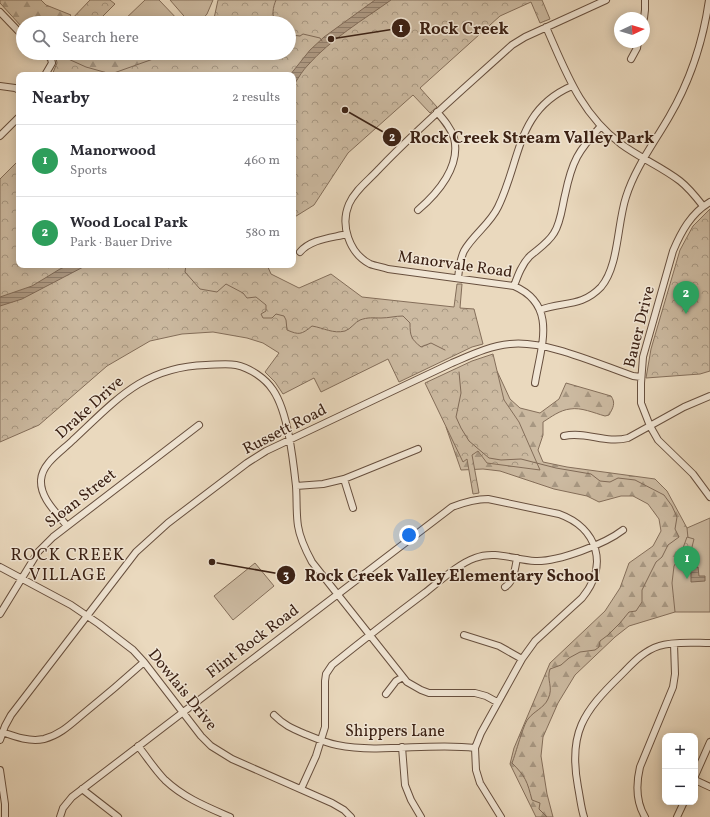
<!DOCTYPE html>
<meta charset="utf-8">
<style>
body{margin:0;font-family:Vollkorn,serif;background:#f7f7f7;color:#2b2b33}
.controls{position:absolute;right:12px;bottom:12px;display:grid;overflow:hidden;border-radius:8px;box-shadow:0 2px 10px #0003}
.controls button{width:36px;height:36px;display:grid;place-items:center;padding:0;border:0;border-bottom:1px solid #e1e1e2;background:#fff;color:#2b2b33;font:20px sans-serif}
.compass{position:absolute;left:614px;top:12px;width:36px;height:36px;border-radius:50%;background:#fff;box-shadow:0 2px 10px #0003;rotate:86deg}
.you{position:absolute;left:409px;top:535px;width:14px;height:14px;margin:-10px;border:3px solid #fff;border-radius:50%;background:#1a73e8;box-shadow:0 0 0 6px #1a73e833}
.badge{display:grid;place-items:center;width:26px;height:26px;border-radius:50%;background:#b45309;color:#fff;font-size:13px;font-weight:700}
.pin{position:absolute;translate:-50% -33px;filter:drop-shadow(0 1px 2px #0008)}
.pin::after{content:'';position:absolute;top:21px;width:14px;height:12px;background:inherit;clip-path:polygon(0 0,100% 0,50% 100%)}
.list{margin:0;padding:0;list-style:none}
h2{display:flex;justify-content:space-between;align-items:center;height:52px;margin:0;padding:0 16px;font-size:17px}
h2 small{font-size:13px;font-weight:400;color:#7c7c81}
.list li{display:grid;grid-template-columns:26px 1fr auto;gap:12px;align-items:center;box-sizing:border-box;height:72px;padding:0 16px;border-top:1px solid #e1e1e2}
.list b{display:block;font-size:15px;white-space:nowrap}
.list p{margin:0;font-size:13px;white-space:nowrap;color:#7c7c81}
.list em{font-size:13px;font-style:normal;color:#7c7c81}
.icon{flex:none;width:22px;height:22px;fill:none;stroke:currentColor;stroke-width:2;stroke-linecap:round;stroke-linejoin:round}
.map{position:relative;flex:none;width:710px;height:817px;overflow:hidden}
.search{position:absolute;background:#fff;box-shadow:0 2px 10px #0003;left:16px;top:16px;width:280px;height:44px;display:flex;align-items:center;gap:10px;box-sizing:border-box;padding:0 14px;border-radius:22px;color:#7c7c81;font-size:15px}
.panel{position:absolute;background:#fff;box-shadow:0 2px 10px #0003;left:16px;top:72px;width:280px;height:196px;border-radius:8px}
.map>svg:first-child{display:block}
.grass{fill:#ccbaa1;stroke:#846e5a}
.forest{fill:url(#forest-firs);stroke:#846e5a}
.park{fill:url(#park-crowns);stroke:#846e5a}
.water{fill:url(#water-rules);stroke:#806a57}
.lines{fill:none;stroke-linecap:round;stroke-linejoin:round}
.stream{stroke:#806a57;stroke-width:1}
.minor-casing{stroke:#674f3e;stroke-width:8}
.minor{stroke:#f1e6d5;stroke-width:6}
.labels{text-anchor:middle;dominant-baseline:central;stroke-width:3;stroke-linejoin:round;paint-order:stroke}
.street-label{font-size:16px;fill:#3b2114;stroke:#f1e6d5}
.neighbourhood-label{font-size:17px;letter-spacing:1px;fill:#3b2114;stroke:#f1e6d5}
.leader{fill:none;stroke:#3b2114;stroke-width:1.5}
.callout-dot{fill:#3b2114;stroke:#f1e6d5;stroke-width:1.5}
.mark-label{font-size:12px;text-anchor:middle;font-weight:bold;fill:#fff}
.callout-label{font-size:17px;text-anchor:middle;font-weight:bold;fill:#3b2114;stroke:#f1e6d5;stroke-width:3;stroke-linejoin:round;paint-order:stroke}
</style>
<div class="map">
<svg width="710" height="817" viewBox="0 0 710 817">
<defs>
<pattern id="forest-firs" width="22" height="20" patternUnits="userSpaceOnUse"><rect width="22" height="20" fill="#ccbaa1"/><path d="M5 1l3.5 6h-7zM16 11l3.5 6h-7z" fill="#a79782"/></pattern>
<pattern id="park-crowns" width="20" height="18" patternUnits="userSpaceOnUse"><rect width="20" height="18" fill="#ccbaa1"/><path d="M2 6a3 3 0 1 1 6 0M12 15a3 3 0 1 1 6 0" fill="none" stroke="#a79782"/></pattern>
<pattern id="water-rules" width="6" height="5" patternUnits="userSpaceOnUse"><rect width="6" height="5" fill="#ae9a84"/><path d="M0 2.5h6" fill="none" stroke="#8f7d6b"/></pattern>
</defs>
<rect width="100%" height="100%" fill="#ead9be"/>
<filter id="stains"><feTurbulence type="fractalNoise" baseFrequency=".005" numOctaves="4"/><feColorMatrix values="0 0 0 0 .2 0 0 0 0 .09 0 0 0 0 .02 0 0 0 .5 -.17"/></filter>
<radialGradient id="worn" r=".72"><stop offset=".6" stop-color="#630" stop-opacity="0"/><stop offset="1" stop-color="#630" stop-opacity=".3"/></radialGradient>
<path class="grass" d="M145,0H159L181,23H121Z
M170,0H213L207,14L199,23H190Z
M710,518V612H675L664,597L677,544L687,528Z
M255,563L274,586L233,620L214,596Z"/>
<path class="forest" d="M0,0H41L46,5L71,15L64,23H23V27L21,26L0,3Z
M75,53L155,54L159,63L180,75H60Z
M497,371L510,399L520,408L540,413L559,399L566,383L611,396C616,403 613,408 609,415L605,416C594,413 581,407 570,409C560,410 551,417 543,422V435L538,450L543,462L567,467L655,479L667,491L687,528L688,538L685,547L674,566L672,583L675,612L629,626L615,637L575,675L558,703L543,737L541,756L547,794L553,817H536L510,764L514,748L550,663L605,611L620,588L629,563L653,546L661,531L659,519L648,504L633,496H621L599,502L587,496L554,489L500,471L483,469L461,470L446,427Z"/>
<path class="park" d="M90,0H110L115,4L96,23H70L69,22Z
M218,0H542L550,19L540,23L531,2L500,16L420,88L437,107L430,113L413,95L348,153L314,205L293,218V75H52L57,63L55,53L86,67L111,74L170,53H289V23H213Z
M19,160V265H267L271,274L299,288L331,274L362,297L454,307L457,284H462L460,308L474,309L483,344L472,347L399,382L388,359L321,392L314,378L283,394L275,382L265,372L279,353L263,343L247,338L213,332L182,334L150,341L107,366L39,425L0,442V179Z
M710,209V371L700,374L646,378L651,349L680,250L693,226Z
M493,354L504,400L519,422L540,470L487,463L478,451L472,455L479,493L473,494L467,459L463,462L425,383L472,361Z
M687,537L694,539L691,551L683,548Z"/>
<path class="water" d="M375,0H391C363,20 331,39 308,65C303,70 299,77 295,83H293V75H290L310,50L324,37Z
M69,265H87L22,299L0,306V297L32,286L60,269Z
M685,567H698L699,576H705V581L691,582V573H684Z"/>
<g class="lines">
<path class="stream" d="M276,23C271,16 273,7 276,0
M289,32L292,35L300,36L303,34L320,38L322,41
M163,265L169,268L172,265
M186,265L185,272L200,289L217,292L226,284L243,293L247,298L256,297L266,305V311L261,314L263,318H272L276,314L284,316L286,320L287,330C299,335 301,335 312,326C324,328 333,334 345,331C351,329 355,322 360,320C368,317 373,318 381,318C389,318 395,316 403,316L410,323C410,336 411,339 421,347L431,343L445,350
M459,372L461,393L456,417L461,428L469,441L489,458L501,460L521,459L556,468L591,474L600,481L610,482L618,478L635,480L664,495L672,506L677,517L675,529L679,537L668,545L662,557L656,562L642,590V602L636,611L629,612L620,623L608,635L600,641L599,647L595,650L580,652L569,658L561,665L550,669C546,680 554,687 548,699C544,708 534,711 528,719C523,725 516,753 512,763C526,777 527,781 532,800L540,803L539,809L547,817"/>
<g class="minor-casing">
<path id="minor" d="M0,12L23,36
M644,18L645,10V0
M546,27C566,72 580,113 621,144C640,158 662,167 680,181C689,188 696,197 703,206
M631,59L637,48L638,42
M45,75L52,63L51,59L45,53
M0,86L15,88L19,90
M0,136L19,117
M710,202C691,213 681,232 673,251L643,357L641,383V403L650,426L658,440L693,474L710,497
M418,210C438,193 461,166 454,138C451,128 444,120 437,112
M300,252C311,239 331,238 347,234
M458,278C459,269 460,259 464,251C473,235 490,224 498,207C521,160 516,110 572,86
M514,286C518,275 522,264 530,256C538,249 548,243 554,233C561,222 562,207 565,195C572,161 578,151 601,126
M540,310C562,301 581,308 601,287C619,266 617,224 626,197C635,168 654,143 669,117C690,81 703,42 709,0
M535,383C541,346 558,305 514,286L388,269C382,267 375,266 370,264C349,253 340,225 349,204C355,190 369,180 379,169C421,125 467,86 512,45L525,37L606,0
M564,436C586,431 606,444 628,438L684,407L710,396
M344,479L353,508
M296,486L323,484L344,479L418,449
M67,526C56,512 40,498 41,480C42,463 62,451 73,440C116,400 143,367 206,365C215,365 226,363 236,365C250,368 265,378 273,390C288,412 293,459 296,486C297,499 296,513 298,526C300,539 306,551 312,562L407,682L421,690L429,693H475L486,696L497,702
M0,567L71,605L99,624L133,650L144,662L201,736L211,746L232,759L332,803L344,810L351,817
M505,587C514,581 515,569 517,558
M0,614L38,552L53,537L199,425
M464,635L499,646L522,659
M386,694L396,681L403,677
M274,715C284,725 291,728 305,734C315,738 326,743 337,745C382,754 430,742 475,748
M2,732C16,737 30,742 44,739C60,735 71,724 83,714C104,697 124,680 144,662
M0,740L5,726L11,715L136,552L168,523L247,463L266,451L452,363C471,355 489,346 510,344C546,340 598,364 633,376L641,377
M138,746C147,757 155,770 165,780C184,798 207,807 230,817
M402,747L405,785L411,800L421,817
M0,770L5,804V817
M695,776L710,742
M695,780L710,787
M82,789L118,817
M301,789L316,756L325,727V681L326,674L332,665C363,640 394,616 426,592C440,581 458,564 475,558C495,550 515,560 535,561C558,562 605,544 623,530
M60,817L63,808L72,797L452,507C465,502 475,499 488,499L559,514C598,528 609,566 582,598L535,641L522,659L481,733L475,748L476,770L480,783L501,817
M584,817C581,808 580,797 578,787C568,733 583,712 621,675C632,664 643,651 659,646C673,641 695,643 710,643
M645,817C636,802 636,784 640,767L673,687L675,674L674,644
M677,817L684,802"/>
</g>
<use href="#minor" class="minor"/>
</g>
<g class="labels">
<g class="street-label">
<text transform="translate(455 265) rotate(8)">Manorvale Road</text>
<text transform="translate(640 327) rotate(-76)">Bauer Drive</text>
<text transform="translate(90 408) rotate(-42)">Drake Drive</text>
<text transform="translate(285 430) rotate(-27)">Russett Road</text>
<text transform="translate(81 499) rotate(-38)">Sloan Street</text>
<text transform="translate(253 642) rotate(-37)">Flint Rock Road</text>
<text transform="translate(182 690) rotate(51)">Dowlais Drive</text>
<text x="395" y="732">Shippers Lane</text>
</g>
<g class="neighbourhood-label">
<text x="68" y="555">ROCK CREEK<tspan x="68" dy="20">VILLAGE</tspan></text>
</g>
</g>
<path class="leader" d="M331 39L401 28M345 110L392 137M212 562L286 575"/>
<g class="callout-dot">
<circle cx="331" cy="39" r="4"/>
<circle cx="345" cy="110" r="4"/>
<circle cx="212" cy="562" r="4"/>
<circle cx="401" cy="28" r="10"/>
<circle cx="392" cy="137" r="10"/>
<circle cx="286" cy="575" r="10"/>
</g>
<g class="mark-label">
<text x="401" y="32">1</text>
<text x="392" y="141">2</text>
<text x="286" y="579">3</text>
</g>
<g class="callout-label">
<text x="464" y="34">Rock Creek</text>
<text x="532" y="143">Rock Creek Stream Valley Park</text>
<text x="452" y="581">Rock Creek Valley Elementary School</text>
</g>
<rect width="100%" height="100%" filter="url(#stains)"/>
<rect width="100%" height="100%" fill="url(#worn)"/>
</svg>
<div class="controls">
<button>+</button>
<button>−</button>
</div>
<svg class="compass" viewBox="-18 -18 36 36"><path d="M0-13l5 13h-10z" fill="#e53935"/><path d="M0 13l5-13h-10z" fill="#7c7c81"/></svg>
<div class="you"></div>
<div class="pin badge" style="left:687px;top:579px;background:#2e9e5b">1</div>
<div class="pin badge" style="left:686px;top:314px;background:#2e9e5b">2</div>
<div class="search"><svg class="icon" aria-label="search" viewBox="0 0 24 24"><circle cx="10" cy="10" r="6"/><path d="M15 15l6 6"/></svg>Search here</div>
<section class="panel">
<h2>Nearby<small>2 results</small></h2>
<ul class="list">
<li><span class="badge" style="background:#2e9e5b">1</span><div><b>Manorwood</b><p>Sports</p></div><em>460 m</em></li>
<li><span class="badge" style="background:#2e9e5b">2</span><div><b>Wood Local Park</b><p>Park · Bauer Drive</p></div><em>580 m</em></li>
</ul>
</section>
</div>
